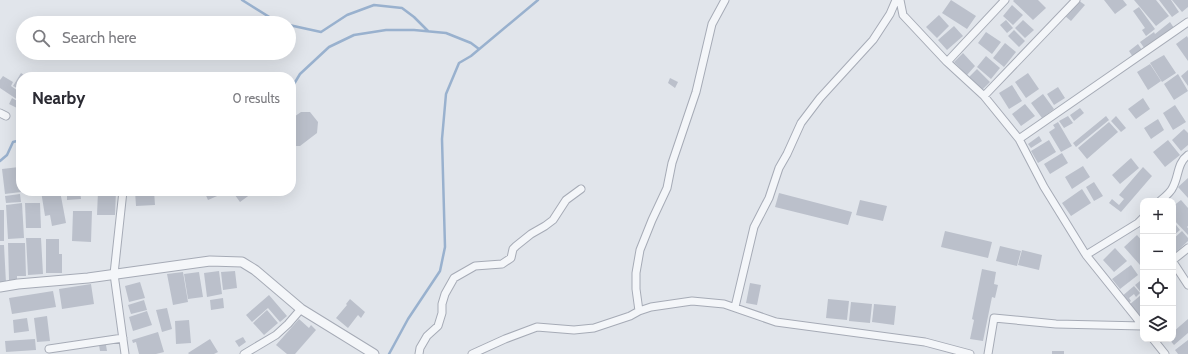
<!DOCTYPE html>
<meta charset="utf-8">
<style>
body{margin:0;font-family:Cabin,sans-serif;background:#f7f7f7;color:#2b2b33}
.controls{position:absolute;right:12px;bottom:12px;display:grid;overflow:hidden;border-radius:8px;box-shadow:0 4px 16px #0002}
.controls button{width:36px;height:36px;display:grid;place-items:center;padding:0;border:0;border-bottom:1px solid #e1e1e2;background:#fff;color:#2b2b33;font:20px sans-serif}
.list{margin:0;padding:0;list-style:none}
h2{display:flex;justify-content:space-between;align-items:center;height:52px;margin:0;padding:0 16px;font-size:17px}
h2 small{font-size:13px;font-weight:400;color:#7c7c81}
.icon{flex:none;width:22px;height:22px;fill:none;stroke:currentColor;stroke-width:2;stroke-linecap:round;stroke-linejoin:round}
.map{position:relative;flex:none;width:1188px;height:354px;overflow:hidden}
.search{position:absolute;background:#fff;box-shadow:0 4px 16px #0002;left:16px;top:16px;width:280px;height:44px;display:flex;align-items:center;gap:10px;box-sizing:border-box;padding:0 14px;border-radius:22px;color:#7c7c81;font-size:15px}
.panel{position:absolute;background:#fff;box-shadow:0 4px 16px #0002;left:16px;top:72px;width:280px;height:124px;border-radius:16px}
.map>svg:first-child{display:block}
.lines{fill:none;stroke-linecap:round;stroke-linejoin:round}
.stream{stroke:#99b1ce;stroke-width:2.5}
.building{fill:#bbc0cb}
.minor-casing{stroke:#a6abb6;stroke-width:9}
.tertiary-casing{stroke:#a6abb6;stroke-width:11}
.minor{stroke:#f4f6f9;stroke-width:7}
.tertiary{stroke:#f4f6f9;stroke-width:9}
</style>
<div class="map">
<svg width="1188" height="354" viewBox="0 0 1188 354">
<rect width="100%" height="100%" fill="#e1e5eb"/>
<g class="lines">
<path class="stream" d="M242,0L279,23
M289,25L321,32L347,15L374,5L402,8L414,17L428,31
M291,89L300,74L329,47L354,35L386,30H414L446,33L471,43L479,49
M0,161L7,155L13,142L21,140
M389,354L408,319L440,271L445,247L442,139L446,94L459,63L471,56L538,0"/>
</g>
<path class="building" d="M951,0L976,16L967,29L942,13Z
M1014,0H1038L1046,8L1033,20L1013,1Z
M1078,0L1085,5L1071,21L1065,16Z
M1104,0H1123L1127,5L1115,14Z
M1134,0H1156L1169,16L1156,26Z
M1159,0H1171L1179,12L1172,17Z
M1172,0H1188V7L1182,12Z
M1012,5L1023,15L1013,25L1003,16Z
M1139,7L1155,29L1146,36L1142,30L1145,28L1133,11Z
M939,15L949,26L937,38L926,27Z
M1006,20L1013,28L1007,33L1000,25Z
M1023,20L1034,30L1025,38L1015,28Z
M1170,22L1174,28L1145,49L1140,42L1154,32L1155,34Z
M954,26L963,36L947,50L938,40Z
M1014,30L1025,41L1019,47L1008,36Z
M986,32L1001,42L992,54L978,43Z
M1187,36L1188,38V61L1176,44Z
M1005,43L1016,52L1004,67L993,58Z
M1138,44L1142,50L1133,57L1129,51Z
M963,53L975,66L967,75L954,62Z
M1164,55L1176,73L1162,82L1150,63Z
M986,56L1000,68L991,79L977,67Z
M1150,64L1161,81L1148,90L1137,72Z
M977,69L990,82L981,91L968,78Z
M1188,70V86L1181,76Z
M21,73L27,77H21V90L13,86Z
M1028,73L1039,89L1026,98L1015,82Z
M1178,74L1188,91L1174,100L1164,84Z
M3,76L13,82L11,86L21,93V102L0,88V80Z
M670,78L678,82L675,88L668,83Z
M1012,85L1022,101L1009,109L999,93Z
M1058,87L1065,98L1054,105L1047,94Z
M1043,94L1054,109L1042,118L1031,103Z
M12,98L21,103V110L9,104Z
M1143,98L1150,109L1136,119L1128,109Z
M1025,104L1035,116L1021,126L1012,114Z
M1175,105L1186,122L1173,130L1163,113Z
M1080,108L1084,113L1074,121L1070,115Z
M301,112H310L318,122L317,133L300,146H291V119Z
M1068,116L1073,123L1064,128L1059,121Z
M1106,116L1109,120L1076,147L1073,143Z
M1116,116L1126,128L1121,132L1111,121Z
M1158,119L1164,130L1151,139L1144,128Z
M1058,122L1072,146L1061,152L1049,132L1055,128L1053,125Z
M1109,122L1118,132L1087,159L1078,148Z
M1184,129L1188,133V145L1181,151L1172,140Z
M1039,136L1042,141L1031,148L1028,144Z
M1049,140L1056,152L1038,163L1031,151Z
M1168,140L1180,155L1165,167L1153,152Z
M1062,153L1068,163L1050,174L1044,164Z
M1131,158L1139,168L1120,184L1112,175Z
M1083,166L1090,177L1072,189L1065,177Z
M19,167L21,192L5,194L2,169Z
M1143,167L1152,176L1121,212L1109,203L1112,199L1119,205L1124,199L1119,195Z
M1188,178V198L1178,187Z
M1094,182L1103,196L1094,201L1086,187Z
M1082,189L1091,203L1071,216L1062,203Z
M41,191H60L66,223L52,226L50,215L45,216Z
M67,191H80L81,199L67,200Z
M98,191H116L115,215H97Z
M135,191H154L155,205L136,206Z
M204,191H223L224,193L208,200Z
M232,191H255L240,202Z
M779,193L852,212L848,225L775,207Z
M20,194L21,202L6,203L5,196Z
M860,200L887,206L883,221L856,215Z
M1181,200L1188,208V226L1187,227L1188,228V235L1173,219V206Z
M22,203L24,238L8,239L6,205Z
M25,203H40L41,228H26Z
M0,210H4V241H0Z
M73,211H92L91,242L72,241Z
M1173,221L1180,230L1173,236Z
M945,231L992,242L988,258L941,247Z
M1182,231L1188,238V241L1173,255V239Z
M1137,235L1143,242V262L1140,265L1124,247Z
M26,238H41L43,274L28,275Z
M46,239H59V254H62V273H46Z
M8,243H25L26,276H17V280H9Z
M0,245H4L6,283H0Z
M1000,246L1021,251L1017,266L996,261Z
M1115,248L1127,261L1114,272L1103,260Z
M1022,250L1042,255L1039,270L1018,265Z
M1131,265L1138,275L1120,289L1112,279Z
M982,269L996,272L994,284L998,285L995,298L992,297L983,341L970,339L974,320L972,319Z
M219,271L222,294L207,297L204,273Z
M235,271L237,288L223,290L221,272Z
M183,272L188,302L173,305L167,274Z
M199,272L203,297L188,299L184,274Z
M1140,281L1143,285V295L1135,285Z
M140,282L145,298L129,302L125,286Z
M750,283L761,285L757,305L746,303Z
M91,284L94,304L62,309L59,289Z
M1134,286L1140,293L1136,297L1134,294L1129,298L1131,301L1127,304L1121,297Z
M53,291L56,307L12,314L9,298Z
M269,295L287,316L280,322L268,308L252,322L246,315Z
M1141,295L1143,297V321L1129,305Z
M223,298L224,308L211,310L210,300Z
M350,299L365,312L361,318L358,315L348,328L336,318L347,305L346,304Z
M828,299L849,301L847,320L826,318Z
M144,300L147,310L131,314L128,305Z
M851,302L872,304L870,323L849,321Z
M874,304L896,306L894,325L872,322Z
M167,308L172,329L162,332L156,310Z
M267,310L278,323L264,335L253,323Z
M147,311L152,325L133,331L129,317Z
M47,316L50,341L37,342L34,318Z
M27,318L29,331L14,333L13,320Z
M299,319L309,328L311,325L316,330L295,354H287L276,345Z
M1188,319V333L1174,345L1169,339H1173V332Z
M189,320L191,343L176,344L175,321Z
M158,332L164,352L156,354H139L136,342L133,343L132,340Z
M243,337L246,342L239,347L235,341Z
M35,339L36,350L6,352L5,341Z
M210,339L218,352L214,354H189L188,353Z
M1188,340V354H1178L1175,350Z
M99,345H106L107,351H100Z
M1052,351H1064V354H1052Z"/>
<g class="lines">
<g class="minor-casing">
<path id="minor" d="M900,0L903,15L947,62L984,96L1019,139L1044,187L1086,255L1143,326
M947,62L1005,0
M984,96L1076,0
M0,113L6,116
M1019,139L1188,22
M123,191L114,274L125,354
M1160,201C1165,197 1171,192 1173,187C1179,176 1177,163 1188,155
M1086,255L1138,223L1143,218
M1173,260L1188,248
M1173,262L1188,285
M735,307L754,227L769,198L779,168L787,154L801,123L820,98L873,40L890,14L896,0
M639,311L636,289V273L640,250L652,220L667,188L672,163L696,92L712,24L725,0
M1153,339L1165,354
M49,349L123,338
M244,354L276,335L288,324L301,309
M419,354L420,348L427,336L438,326L442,313V304L445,294L454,278L475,266L502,264L511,258L513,249L516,246L531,234L545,226L553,220L566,200L581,189
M472,354L505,339L537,327L574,330L594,328L630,316L639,311L651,307L692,301L724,304L776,322L925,342L970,354
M988,354L994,318L1056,324L1143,326"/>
</g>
<g class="tertiary-casing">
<path id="tertiary" d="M0,287L18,284L88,278L210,261L242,262L255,270L301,309L374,354"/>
</g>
<use href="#minor" class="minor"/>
<use href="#tertiary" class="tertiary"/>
</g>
</svg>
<div class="controls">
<button>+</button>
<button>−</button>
<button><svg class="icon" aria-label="locate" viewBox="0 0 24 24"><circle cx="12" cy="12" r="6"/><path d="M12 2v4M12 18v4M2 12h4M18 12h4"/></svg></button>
<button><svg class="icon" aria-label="layers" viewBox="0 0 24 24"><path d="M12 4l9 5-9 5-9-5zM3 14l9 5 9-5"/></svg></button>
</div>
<div class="search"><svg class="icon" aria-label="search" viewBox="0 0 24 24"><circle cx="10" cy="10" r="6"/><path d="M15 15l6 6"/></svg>Search here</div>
<section class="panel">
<h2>Nearby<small>0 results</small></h2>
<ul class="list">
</ul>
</section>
</div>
